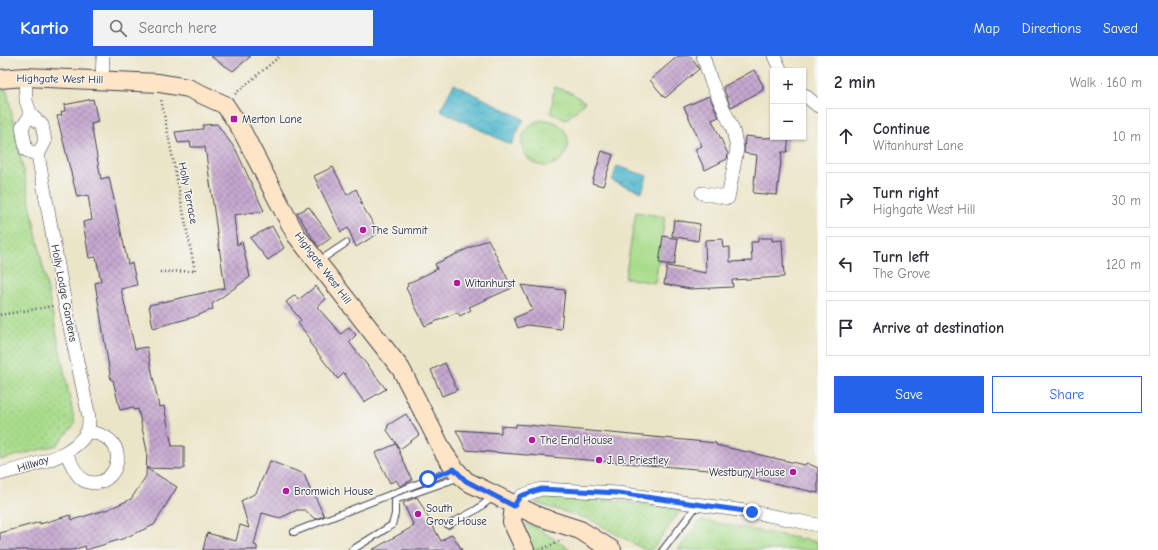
<!DOCTYPE html>
<meta charset="utf-8">
<style>
body{margin:0;font-family:"Comic Neue",sans-serif;background:#f2f2f3;color:#2b2b33}
.controls{position:absolute;right:12px;top:12px;display:grid;overflow:hidden;border-radius:0px;box-shadow:0 1px 3px #0004}
.controls button{width:36px;height:36px;display:grid;place-items:center;padding:0;border:0;border-bottom:1px solid #e1e1e2;background:#fff;color:#2b2b33;font:20px sans-serif}
.stop{position:absolute;width:12px;height:12px;margin:-9px;border:3px solid #2563eb;border-radius:50%;background:#fff}
.stop.end{background:#2563eb;border-color:#fff;box-shadow:0 1px 4px #0008}
.list{margin:0;padding:0;list-style:none}
h2{display:flex;justify-content:space-between;align-items:center;height:52px;margin:0;padding:0 16px;font-size:17px}
h2 small{font-size:13px;font-weight:400;color:#7c7c81}
.list li{display:grid;grid-template-columns:26px 1fr auto;gap:12px;align-items:center;box-sizing:border-box;height:56px;margin:0 8px 8px;padding:0 8px;border:1px solid #e1e1e2;border-radius:0px}
.list b{display:block;font-size:15px;white-space:nowrap}
.list p{margin:0;font-size:13px;white-space:nowrap;color:#7c7c81}
.list em{font-size:13px;font-style:normal;color:#7c7c81}
.actions{display:flex;gap:8px;padding:12px 16px}
.actions a{flex:1;padding:9px 0;border:1px solid #2563eb;border-radius:0px;text-align:center;font-size:14px;color:#2563eb}
.actions .main{background:#2563eb;color:#fff}
.icon{flex:none;width:22px;height:22px;fill:none;stroke:currentColor;stroke-width:2;stroke-linecap:round;stroke-linejoin:round}
.map{position:relative;flex:none;width:818px;height:494px;overflow:hidden}
header{display:flex;align-items:center;gap:24px;box-sizing:border-box;height:56px;padding:0 20px;background:#2563eb;color:#fff}
header strong{font-size:19px}
nav{display:flex;gap:22px;margin-inline-start:auto;font-size:14px}
.search{width:280px;height:36px;background:#f2f2f3;display:flex;align-items:center;gap:10px;box-sizing:border-box;padding:0 14px;border-radius:0px;color:#7c7c81;font-size:15px}
main{display:flex}
aside{flex:1;background:#fff}
.map>svg:first-child{display:block}
.grass{fill:url(#grass-tufts);stroke:#657f63}
.park{fill:url(#park-dots);stroke:#657f63}
.pitch{fill:#a8dc8b;stroke:#657f63}
.water{fill:url(#water-waves);stroke:#3a6e85}
.building{fill:url(#building-cross-hatch)}
.lines{fill:none;stroke-linecap:round;stroke-linejoin:round}
.lane-casing{stroke:#403f50;stroke-width:8}
.street-casing{stroke:#403f50;stroke-width:14}
.secondary-casing{stroke:#403f50;stroke-width:20}
.path{stroke:#403f50;stroke-width:2.5;stroke-dasharray:1 3;stroke-linecap:butt}
.lane{stroke:#fff;stroke-width:6}
.street{stroke:#fff;stroke-width:13}
.secondary{stroke:#fde5c5;stroke-width:18}
.route{stroke:#2563eb;stroke-width:5}
.poi-dot{fill:#b5179e;stroke:#f6f6f2;stroke-width:1.5}
.labels{text-anchor:middle;dominant-baseline:central;stroke-width:3;stroke-linejoin:round;paint-order:stroke}
.street-label{font-size:11px;fill:#22223b;stroke:#f6f6f2}
.poi-label{font-size:11px;fill:#22223b;stroke:#f6f6f2;text-anchor:start}
</style>
<header>
<strong>Kartio</strong>
<div class="search"><svg class="icon" aria-label="search" viewBox="0 0 24 24"><circle cx="10" cy="10" r="6"/><path d="M15 15l6 6"/></svg>Search here</div>
<nav><a>Map</a><a>Directions</a><a>Saved</a></nav>
</header>
<main>
<div class="map">
<svg width="818" height="494" viewBox="0 0 818 494">
<defs>
<pattern id="grass-tufts" width="24" height="20" patternUnits="userSpaceOnUse"><rect width="24" height="20" fill="#a8dc8b"/><path d="M3 7l-1-3M5 7V3M7 7l1-3M15 17l-1-3M17 17v-4M19 17l1-3" fill="none" stroke="#90bc79"/></pattern>
<pattern id="park-dots" width="8" height="8" patternUnits="userSpaceOnUse"><rect width="8" height="8" fill="#a8dc8b"/><path d="M2 2h.1M6 6h.1" fill="none" stroke="#90bc79" stroke-width="1.8" stroke-linecap="round"/></pattern>
<pattern id="water-waves" width="16" height="10" patternUnits="userSpaceOnUse"><rect width="16" height="10" fill="#51bacf"/><path d="M0 5q4-4 8 0t8 0" fill="none" stroke="#4397a9"/></pattern>
<pattern id="building-cross-hatch" width="8" height="8" patternUnits="userSpaceOnUse"><rect width="8" height="8" fill="#c5a7cf"/><path d="M0 0l8 8M0 8l8-8" fill="none" stroke="#a088a9"/></pattern>
</defs>
<rect width="100%" height="100%" fill="#f6f6f2"/>
<filter id="ink" filterUnits="userSpaceOnUse"><feTurbulence type="fractalNoise" baseFrequency=".025" numOctaves="2"/><feDisplacementMap in="SourceGraphic" scale="8" xChannelSelector="R" yChannelSelector="G"/><feConvolveMatrix kernelMatrix="1 2 1 2 8 2 1 2 1" color-interpolation-filters="sRGB"/></filter>
<filter id="wash" filterUnits="userSpaceOnUse"><feTurbulence type="fractalNoise" baseFrequency=".012" numOctaves="4" result="noise"/><feDisplacementMap in="SourceGraphic" scale="16" xChannelSelector="R" yChannelSelector="G"/><feGaussianBlur stdDeviation="0.9" result="paint"/><feColorMatrix in="noise" values="0 0 0 0 0 0 0 0 0 0 0 0 0 0 0 0 0 1.4 0 .05"/><feComposite in="paint" operator="in"/></filter>
<g filter="url(#wash)">
<rect width="100%" height="100%" fill="#ebe5c8"/>
<path class="grass" d="M554,31L570,36L585,46L566,64L551,57Z
M522 87a23 23 0 1 1 46 0a23 23 0 1 1-46 0Z
M701,464L818,486V494H678Z
M522,467L537,472L571,494H532Z"/>
<path class="park" d="M0,34H7L75,368L57,389L0,404Z
M546,441L613,444L681,454L652,494H645L591,464L535,447Z"/>
<path class="pitch" d="M636,156L665,161L655,227L625,222Z"/>
<path class="water" d="M454,28L524,63L511,89L440,54Z
M617,110L647,120L642,136L612,125Z"/>
<g id="blocks">
<path class="building" d="M210,0H251L233,15Z
M678,0H690L699,13L665,42L650,24Z
M754,14L763,29V34L731,51L723,31Z
M709,40L719,61L712,64L728,98L727,103L705,114L695,93L702,90L684,51Z
M93,43L98,66L91,68L101,123L109,121L128,208L132,207L137,229L121,233L135,293L147,291L159,351L164,350L172,390H184V413L146,412L177,431L154,469L122,483L86,494L85,490L73,494H0V477L40,466V468L70,459L72,464L109,453L131,443L146,420L147,395L138,353L134,354L133,351L120,354L113,324H111L95,227L101,225L96,201L89,202L83,166L92,164L88,139L77,141L57,60L62,59L61,56L65,55L64,49Z
M217,68L236,94L264,155L234,159L237,189L242,186L250,221L212,248L213,253L194,261L153,272L149,249L225,232L205,91H191L190,86L178,87L175,76L203,73V69Z
M745,80L764,82L789,81L787,96H782L777,139L753,137L757,99L744,97Z
M602,95L613,99L603,130L592,127Z
M333,111L347,139L356,133L362,146H360L379,177L356,191L348,172L341,176L314,120Z
M309,151L331,182L318,191L297,157Z
M674,164L700,168L698,185L672,180Z
M272,170L284,192L268,204L250,182Z
M663,180L678,183L674,209L659,207Z
M758,182H772V185L782,184L784,221L732,224L733,231L690,233L664,228L667,210L706,217L705,184L722,183L723,192L730,191V206L752,205L751,186H758Z
M488,183L512,232L469,251L471,254L460,260L458,256L425,270L406,232L408,230L407,228L437,213L435,208Z
M521,229L565,234L561,273L527,269L518,272L514,262L533,254Z
M316,230L326,243L317,251L341,278L349,271L356,279L349,286L386,333L364,346L344,317L338,323L309,286L311,284L298,267L301,264L286,246L295,239L298,244Z
M445,307L457,334L442,340L431,314Z
M406,358L419,379L400,393L387,374L388,369Z
M516,368L716,387V389L787,405L804,409L807,407L818,412V437L721,415L466,394L456,374L501,377V370L516,371Z
M396,388L412,424L400,430L396,424L390,427L375,397Z
M270,405L304,418L312,439L314,438L324,460L315,463L305,454H297L280,462L262,457L254,489L257,490V494H203L207,477L236,485L240,469L249,472L241,445L256,437Z
M417,441L441,485L452,478L462,494H372L414,470L403,447Z"/>
</g>
</g>
<g filter="url(#ink)">
<use href="#blocks" fill-opacity="0" stroke="#403f50" stroke-width="1"/>
<g class="lines">
<g class="lane-casing">
<path id="lane" d="M319,205L346,187
M448,469L476,454L493,441
M294,476L453,414
M352,494L392,469L395,458V444L460,421
M663,494L698,448"/>
</g>
<g class="street-casing">
<path id="street" d="M774,0L781,15
M102,24L103,0
M803,38L818,50
M31,59L22,71L26,94L38,99
M702,137L728,142L737,93L733,74L711,25L703,0
M66,397C71,406 76,421 85,425C112,436 131,395 105,381C100,378 93,377 87,375
M0,418C27,410 72,403 87,376C89,372 89,366 89,361L65,248L38,99L45,85L42,69L31,59L26,45L25,21
M514,450L521,440L541,433L618,437L752,456L818,469"/>
</g>
<g class="secondary-casing">
<path id="secondary" d="M0,23L25,21L159,27L188,32L225,49L241,73L296,179L401,313L444,397L455,413L466,425L540,461L580,474L612,494
M514,450L512,466L525,494"/>
</g>
<path class="path" d="M235,38L280,0
M160,216L195,215L161,43
M0,259L53,250
M540,494L562,484"/>
<use href="#lane" class="lane"/>
<use href="#street" class="street"/>
<use href="#secondary" class="secondary"/>
</g>
</g>
<g class="lines" filter="url(#ink)">
<path class="route" d="M428,423L454,413L466,425L514,450L520,440L541,433L618,437L752,456"/>
</g>
<g class="poi-dot">
<rect x="230" y="59" width="8" height="8" rx="2"/>
<circle cx="363" cy="174" r="4"/>
<circle cx="457" cy="227" r="4"/>
<circle cx="532" cy="384" r="4"/>
<circle cx="599" cy="404" r="4"/>
<circle cx="793" cy="416" r="4"/>
<circle cx="286" cy="435" r="4"/>
<circle cx="418" cy="458" r="4"/>
</g>
<g class="labels">
<g class="street-label">
<text transform="translate(60 23) rotate(1)">Highgate West Hill</text>
<text transform="translate(188 137) rotate(79)">Holly Terrace</text>
<text transform="translate(323 212) rotate(53)">Highgate West Hill</text>
<text transform="translate(64 237) rotate(79)">Holly Lodge Gardens</text>
<text transform="translate(33 408) rotate(-18)">Hillway</text>
</g>
<g class="poi-label">
<text x="242" y="63">Merton Lane</text>
<text x="371" y="174">The Summit</text>
<text x="465" y="227">Witanhurst</text>
<text x="540" y="384">The End House</text>
<text x="607" y="404">J. B. Priestley</text>
<text x="785" y="416" text-anchor="end">Westbury House</text>
<text x="294" y="435">Bromwich House</text>
<text x="426" y="452">South<tspan x="426" dy="13">Grove House</tspan></text>
</g>
</g>
</svg>
<div class="controls">
<button>+</button>
<button>−</button>
</div>
<div class="stop" style="left:428px;top:423px"></div>
<div class="stop end" style="left:752px;top:456px"></div>
</div>
<aside>
<h2>2 min<small>Walk · 160 m</small></h2>
<ul class="list">
<li><svg class="icon" aria-label="ahead" viewBox="0 0 24 24"><path d="M12 20V5M6 11l6-6 6 6"/></svg><div><b>Continue</b><p>Witanhurst Lane</p></div><em>10 m</em></li>
<li><svg class="icon" aria-label="right" viewBox="0 0 24 24"><path d="M7 20v-9h11M14 6l5 5-5 5"/></svg><div><b>Turn right</b><p>Highgate West Hill</p></div><em>30 m</em></li>
<li><svg class="icon" aria-label="left" viewBox="0 0 24 24"><path d="M17 20v-9H6M10 6l-5 5 5 5"/></svg><div><b>Turn left</b><p>The Grove</p></div><em>120 m</em></li>
<li><svg class="icon" aria-label="arrive" viewBox="0 0 24 24"><path d="M6 21V4h12l-3 4 3 4H6"/></svg><div><b>Arrive at destination</b></div></li>
</ul>
<div class="actions"><a class="main">Save</a><a>Share</a></div>
</aside>
</main>
